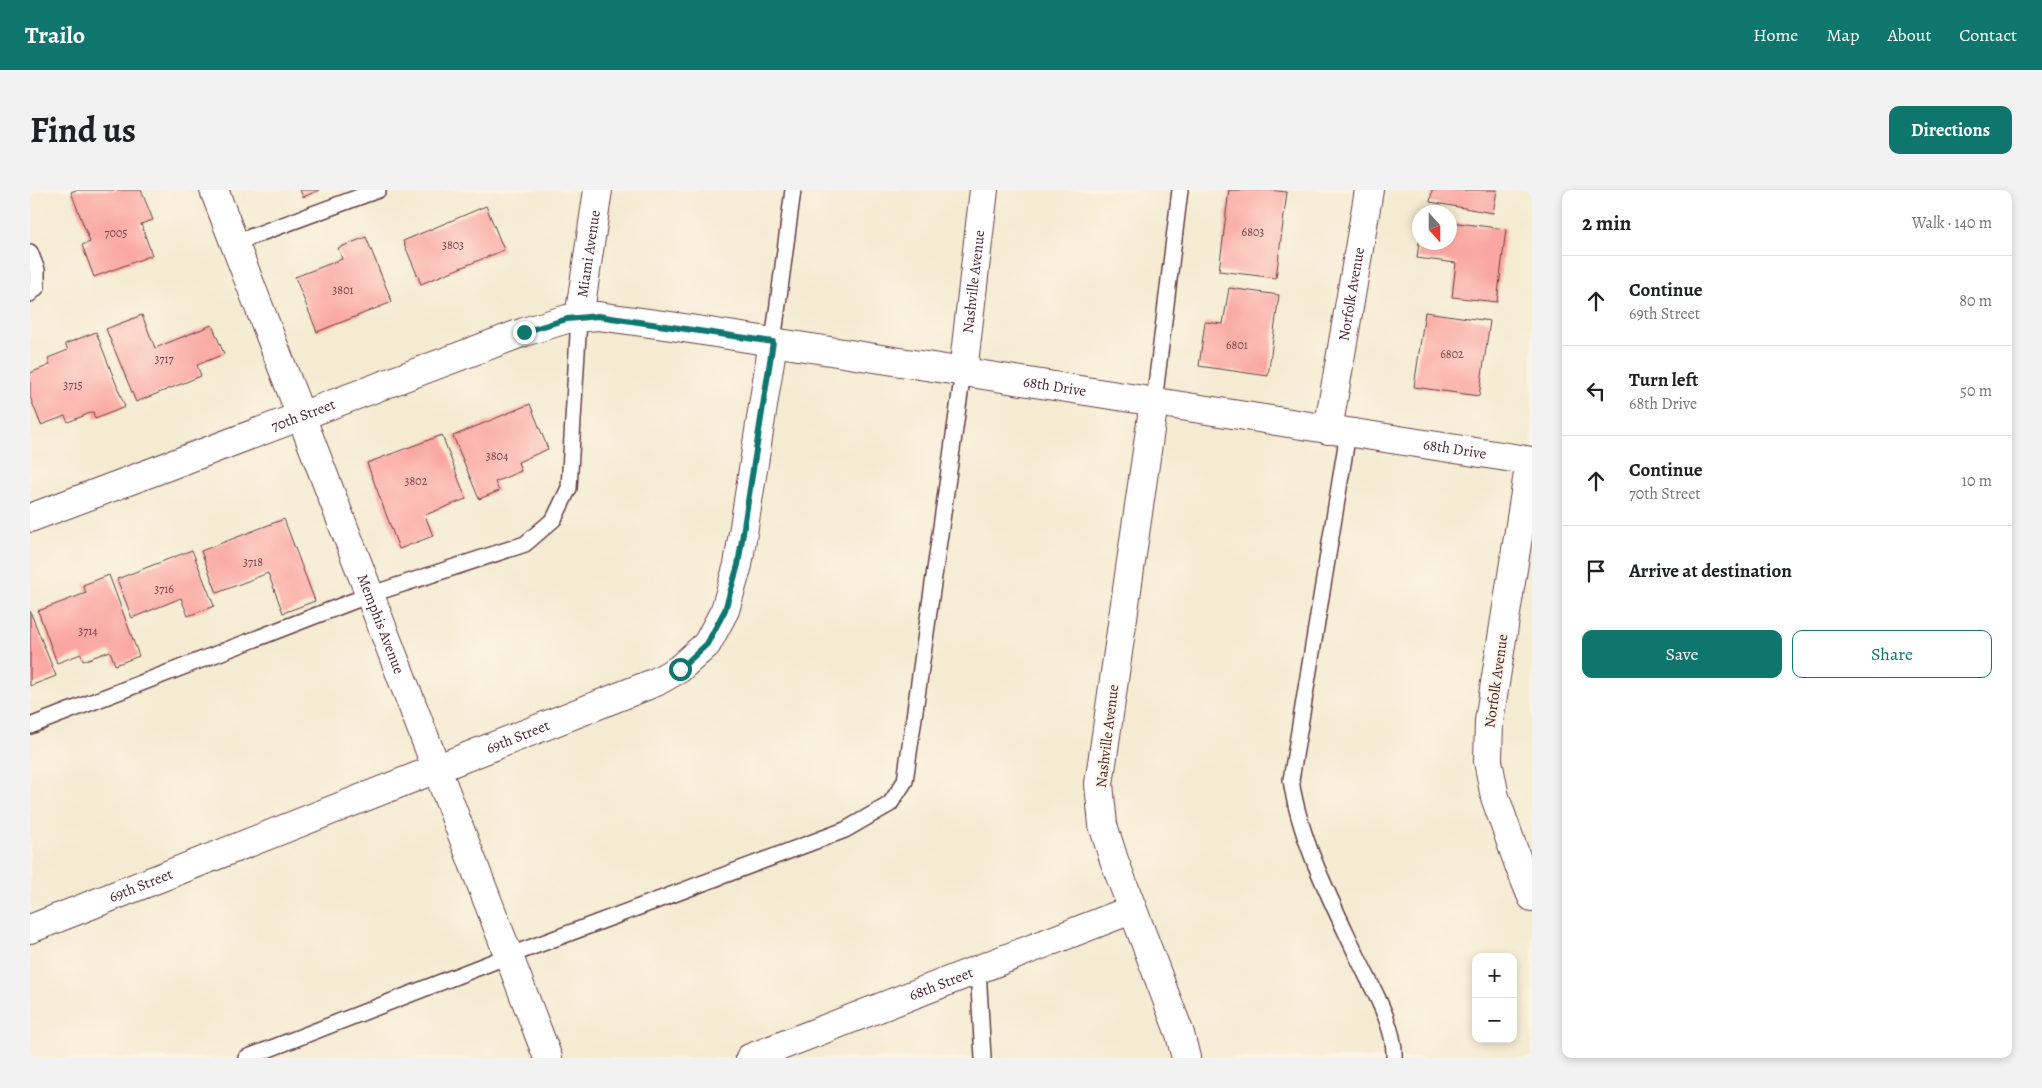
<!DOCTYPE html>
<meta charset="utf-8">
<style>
body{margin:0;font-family:Alegreya,serif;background:#f2f2f2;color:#202124}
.controls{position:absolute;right:15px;bottom:15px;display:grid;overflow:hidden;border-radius:10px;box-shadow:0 2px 8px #0003}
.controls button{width:45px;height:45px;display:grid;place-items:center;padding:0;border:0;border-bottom:1px solid #e0e0e0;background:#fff;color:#202124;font:25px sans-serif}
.compass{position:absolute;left:1382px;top:15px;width:45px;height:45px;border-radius:50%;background:#fff;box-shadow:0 2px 8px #0003;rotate:159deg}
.stop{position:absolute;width:15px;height:15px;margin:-11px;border:4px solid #0f766e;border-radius:50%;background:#fff}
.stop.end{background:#0f766e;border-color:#fff;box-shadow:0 1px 5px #0008}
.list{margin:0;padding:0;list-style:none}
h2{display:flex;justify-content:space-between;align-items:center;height:65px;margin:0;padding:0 20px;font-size:21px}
h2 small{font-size:16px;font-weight:400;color:#757577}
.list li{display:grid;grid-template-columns:32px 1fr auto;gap:15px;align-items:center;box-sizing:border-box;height:90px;padding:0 20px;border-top:1px solid #e0e0e0}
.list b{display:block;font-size:19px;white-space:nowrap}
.list p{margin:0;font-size:16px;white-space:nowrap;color:#757577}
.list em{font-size:16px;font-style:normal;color:#757577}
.actions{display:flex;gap:10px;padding:15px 20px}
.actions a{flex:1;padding:11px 0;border:1px solid #0f766e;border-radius:10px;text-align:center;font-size:18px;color:#0f766e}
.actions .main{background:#0f766e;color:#fff}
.icon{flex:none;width:28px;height:28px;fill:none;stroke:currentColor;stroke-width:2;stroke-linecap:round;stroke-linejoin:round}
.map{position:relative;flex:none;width:1502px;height:868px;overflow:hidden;border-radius:10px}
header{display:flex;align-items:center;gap:30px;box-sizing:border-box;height:70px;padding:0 25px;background:#0f766e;color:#fff}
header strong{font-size:24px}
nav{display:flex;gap:28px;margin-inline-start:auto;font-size:18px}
.intro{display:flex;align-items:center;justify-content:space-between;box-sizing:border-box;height:120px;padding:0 30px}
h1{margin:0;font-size:35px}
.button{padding:12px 22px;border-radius:10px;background:#0f766e;color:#fff;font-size:18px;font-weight:700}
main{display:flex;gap:30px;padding:0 30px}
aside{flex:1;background:#fff;border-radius:10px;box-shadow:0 2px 8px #0003}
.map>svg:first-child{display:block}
.building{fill:#faa7a2}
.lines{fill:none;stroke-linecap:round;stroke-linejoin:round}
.service-casing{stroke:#643e44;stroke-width:18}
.minor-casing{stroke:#643e44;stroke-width:30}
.tertiary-casing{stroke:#643e44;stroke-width:30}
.service{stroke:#fff;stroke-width:15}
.minor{stroke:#fff;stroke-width:28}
.tertiary{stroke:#fff;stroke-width:28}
.route{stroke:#0f766e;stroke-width:6}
.labels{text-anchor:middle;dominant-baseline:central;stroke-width:4;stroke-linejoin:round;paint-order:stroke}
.number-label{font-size:12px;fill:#764149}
.street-label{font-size:15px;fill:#4a1f2b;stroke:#fcf5e5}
</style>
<header>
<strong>Trailo</strong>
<nav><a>Home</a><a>Map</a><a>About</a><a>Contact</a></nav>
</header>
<div class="intro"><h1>Find us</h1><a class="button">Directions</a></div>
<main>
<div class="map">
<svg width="1502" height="868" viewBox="0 0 1502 868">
<rect width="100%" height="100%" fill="#fcf5e5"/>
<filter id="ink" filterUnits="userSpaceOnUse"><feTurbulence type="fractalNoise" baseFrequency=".02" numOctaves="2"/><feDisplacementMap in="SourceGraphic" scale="10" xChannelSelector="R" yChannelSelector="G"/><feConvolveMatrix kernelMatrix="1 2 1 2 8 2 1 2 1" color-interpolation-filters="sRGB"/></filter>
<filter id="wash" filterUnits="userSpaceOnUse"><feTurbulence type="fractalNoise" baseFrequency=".0096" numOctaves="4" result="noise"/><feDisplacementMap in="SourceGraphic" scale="20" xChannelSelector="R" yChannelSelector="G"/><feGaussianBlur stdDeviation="1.12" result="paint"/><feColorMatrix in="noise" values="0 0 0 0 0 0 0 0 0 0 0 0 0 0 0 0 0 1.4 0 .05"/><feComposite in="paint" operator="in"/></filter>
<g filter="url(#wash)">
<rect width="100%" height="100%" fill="#f4ebd2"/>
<g id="blocks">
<path class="building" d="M46,0H111L123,30L111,34L122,65L64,87L52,55L60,52L41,2Z
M270,0H290L273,7Z
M1199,0H1238L1257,2L1246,88L1189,81Z
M1402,0H1467L1463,23L1400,12Z
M456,16L474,60L391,94L373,51Z
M1420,32L1476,39L1467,112L1422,107L1426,73L1387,68L1389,52H1420Z
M336,47L362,112L287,142L265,87L312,69L308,58Z
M1199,98L1249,105L1238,186L1169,176L1175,132L1193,134Z
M1395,122L1460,131L1449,206L1384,197Z
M112,125L125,158L182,135L194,164L167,175L171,186L106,212L76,139Z
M66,142L95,217L65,229L63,222L38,232L35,226L11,235L0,207V183L20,175L18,168L38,160L35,154Z
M500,214L518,259L488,272L491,281L465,292L469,301L449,309L423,246Z
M412,245L436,309L395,325L403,346L369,359L337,273Z
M254,329L285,411L253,423L238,383L187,403L171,361Z
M162,360L184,416L158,426L151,408L102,428L87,389Z
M79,385L109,466L85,475L80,461L53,471L51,464L27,473L8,421L56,403L53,395Z
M0,421L26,486L0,496Z"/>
</g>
</g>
<g filter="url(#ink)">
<use href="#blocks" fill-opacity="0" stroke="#643e44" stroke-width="1"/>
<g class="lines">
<g class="service-casing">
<path id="service" d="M204,53L348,0
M0,62L7,80V97L0,104
M743,152L763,0
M1124,212L1150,0
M1318,243L1261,590C1270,651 1302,712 1328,768C1341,796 1366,837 1364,868
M0,536L339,405L495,354L524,329L539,298L549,128
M948,779L953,868
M216,868L478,766L815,640L860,614L875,591L933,182"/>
</g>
<g class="minor-casing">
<g id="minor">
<path id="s1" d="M549,128L568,0"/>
<path id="s2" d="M933,182L954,0"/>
<path d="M1124,212L1069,594L1073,635L1084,670L1150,844L1156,868"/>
<path id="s3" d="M1298,240L1339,0"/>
<path d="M1500,271L1459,531L1458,571L1465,607L1490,678L1502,707"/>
<path id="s4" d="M0,328L494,142L537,129L568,126L641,136L1502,271"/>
<path id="s5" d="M406,579L626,492L649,479L677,454L695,420L708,375L743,152"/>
<path id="s6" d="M720,868L1101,720"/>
</g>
</g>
<g class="tertiary-casing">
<g id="tertiary">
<path id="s7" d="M184,0L518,868"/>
<path id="s8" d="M0,739L406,579"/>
</g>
</g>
<use href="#service" class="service"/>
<use href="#minor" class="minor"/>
<use href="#tertiary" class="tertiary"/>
</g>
</g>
<g class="lines" filter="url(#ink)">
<path class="route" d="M494,142L537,129L568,126L743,152L708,375L695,420L677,454L650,479"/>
</g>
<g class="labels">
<g class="number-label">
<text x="1223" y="42">6803</text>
<text x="86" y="43">7005</text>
<text x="423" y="55">3803</text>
<text x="313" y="100">3801</text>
<text x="1207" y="155">6801</text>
<text x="1422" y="164">6802</text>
<text x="134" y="169">3717</text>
<text x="43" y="195">3715</text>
<text x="467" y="266">3804</text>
<text x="386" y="291">3802</text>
<text x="223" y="372">3718</text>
<text x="134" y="399">3716</text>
<text x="58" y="441">3714</text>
</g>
<g class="street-label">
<text stroke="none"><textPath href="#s1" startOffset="65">Miami Avenue</textPath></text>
<text stroke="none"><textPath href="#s2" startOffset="91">Nashville Avenue</textPath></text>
<text stroke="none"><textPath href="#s3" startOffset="138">Norfolk Avenue</textPath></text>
<text stroke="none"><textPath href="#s4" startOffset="1066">68th Drive</textPath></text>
<text stroke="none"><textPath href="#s4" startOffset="292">70th Street</textPath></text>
<text stroke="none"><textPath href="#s4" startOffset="1471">68th Drive</textPath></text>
<text stroke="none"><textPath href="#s7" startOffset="465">Memphis Avenue</textPath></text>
<text transform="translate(1466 491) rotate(-82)">Norfolk Avenue</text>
<text transform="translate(1077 546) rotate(-83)">Nashville Avenue</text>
<text stroke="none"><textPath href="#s5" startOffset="88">69th Street</textPath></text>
<text stroke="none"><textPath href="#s8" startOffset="119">69th Street</textPath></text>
<text stroke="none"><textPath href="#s6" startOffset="205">68th Street</textPath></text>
</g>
</g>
</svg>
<div class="controls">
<button>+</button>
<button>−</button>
</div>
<svg class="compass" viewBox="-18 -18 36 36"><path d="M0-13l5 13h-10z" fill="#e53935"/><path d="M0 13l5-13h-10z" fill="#757577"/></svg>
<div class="stop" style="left:650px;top:479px"></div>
<div class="stop end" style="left:494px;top:142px"></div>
</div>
<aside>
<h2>2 min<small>Walk · 140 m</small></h2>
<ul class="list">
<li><svg class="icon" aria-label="ahead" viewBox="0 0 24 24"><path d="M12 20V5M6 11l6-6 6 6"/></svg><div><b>Continue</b><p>69th Street</p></div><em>80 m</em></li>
<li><svg class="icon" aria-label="left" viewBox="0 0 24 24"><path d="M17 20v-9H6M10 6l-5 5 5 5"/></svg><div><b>Turn left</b><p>68th Drive</p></div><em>50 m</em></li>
<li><svg class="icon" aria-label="ahead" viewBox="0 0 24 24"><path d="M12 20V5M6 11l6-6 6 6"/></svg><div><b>Continue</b><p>70th Street</p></div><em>10 m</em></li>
<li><svg class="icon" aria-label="arrive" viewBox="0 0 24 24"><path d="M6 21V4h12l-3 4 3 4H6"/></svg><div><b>Arrive at destination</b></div></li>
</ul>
<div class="actions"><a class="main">Save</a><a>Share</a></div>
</aside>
</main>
